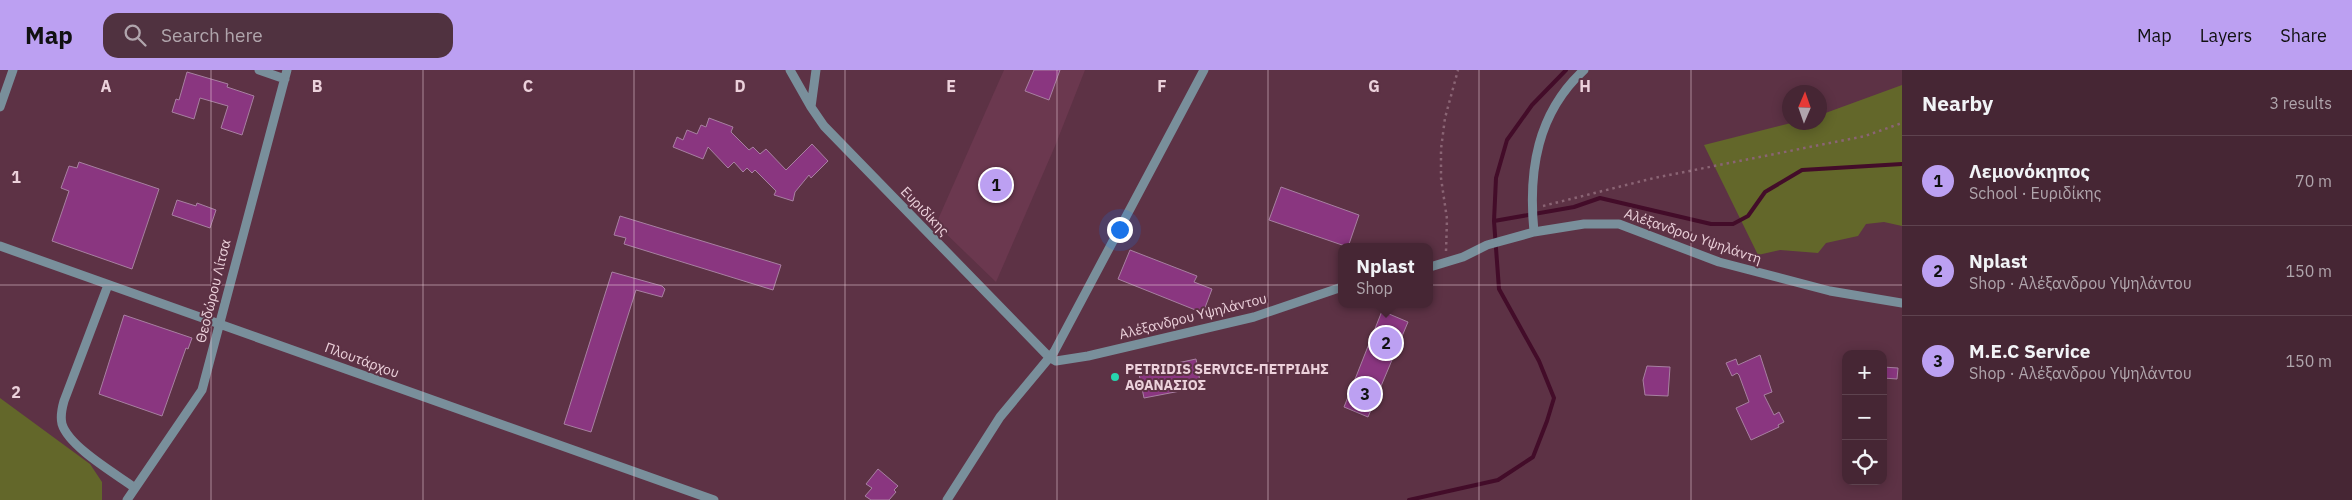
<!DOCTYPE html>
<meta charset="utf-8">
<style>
body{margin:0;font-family:"IBM Plex Sans",sans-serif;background:#503240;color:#f1f3f6}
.controls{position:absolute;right:15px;bottom:15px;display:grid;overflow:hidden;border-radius:10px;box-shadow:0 2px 12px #0003}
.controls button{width:45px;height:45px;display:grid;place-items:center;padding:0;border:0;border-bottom:1px solid #5e434f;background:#462634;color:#f1f3f6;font:25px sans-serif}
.compass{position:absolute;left:1782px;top:15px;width:45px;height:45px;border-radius:50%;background:#462634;box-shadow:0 2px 12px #0003;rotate:2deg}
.you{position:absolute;left:1119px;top:159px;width:18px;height:18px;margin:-12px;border:4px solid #fff;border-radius:50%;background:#1a73e8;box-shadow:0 0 0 8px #1a73e833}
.badge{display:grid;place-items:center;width:32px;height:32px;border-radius:50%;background:#bca0f2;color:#111;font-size:16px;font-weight:700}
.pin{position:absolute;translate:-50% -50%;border:2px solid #fff;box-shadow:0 1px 5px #0006}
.popup{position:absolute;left:1338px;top:173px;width:95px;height:65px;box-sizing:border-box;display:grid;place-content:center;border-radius:10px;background:#462634;filter:drop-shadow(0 1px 4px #0005);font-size:16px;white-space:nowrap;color:#b0a5ac}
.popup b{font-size:19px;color:#f1f3f6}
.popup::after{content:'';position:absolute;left:50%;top:100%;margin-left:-10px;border:10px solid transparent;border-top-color:#462634}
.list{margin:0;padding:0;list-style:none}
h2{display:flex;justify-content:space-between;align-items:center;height:65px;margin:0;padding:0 20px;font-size:21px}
h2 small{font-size:16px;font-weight:400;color:#b0a5ac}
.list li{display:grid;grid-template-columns:32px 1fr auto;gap:15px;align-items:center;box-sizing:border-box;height:90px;padding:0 20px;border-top:1px solid #5e434f}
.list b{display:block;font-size:19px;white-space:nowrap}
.list p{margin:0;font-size:16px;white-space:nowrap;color:#b0a5ac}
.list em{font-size:16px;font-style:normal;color:#b0a5ac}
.icon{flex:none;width:28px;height:28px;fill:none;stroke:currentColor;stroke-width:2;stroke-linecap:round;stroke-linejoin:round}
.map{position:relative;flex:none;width:1902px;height:430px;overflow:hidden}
header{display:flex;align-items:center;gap:30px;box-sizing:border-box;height:70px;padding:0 25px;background:#bca0f2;color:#111}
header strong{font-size:24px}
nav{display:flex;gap:28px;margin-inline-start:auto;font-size:18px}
.search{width:350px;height:45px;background:#503240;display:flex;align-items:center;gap:12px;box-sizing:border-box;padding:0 18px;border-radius:15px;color:#b0a5ac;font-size:19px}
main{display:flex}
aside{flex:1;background:#462634}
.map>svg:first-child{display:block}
.built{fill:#6b384f}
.green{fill:#63672a}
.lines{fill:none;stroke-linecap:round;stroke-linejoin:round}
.stream{stroke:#430c29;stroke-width:4}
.building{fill:#8a3680;stroke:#a880a1}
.path{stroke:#8a6474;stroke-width:2.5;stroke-dasharray:2.5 4;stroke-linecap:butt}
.minor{stroke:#798f9b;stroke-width:9}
.grid{fill:none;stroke:#ecd1db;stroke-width:1;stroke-opacity:0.55}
.poi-dot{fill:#26d5ae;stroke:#5d3245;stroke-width:2}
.labels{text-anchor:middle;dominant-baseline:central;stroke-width:4;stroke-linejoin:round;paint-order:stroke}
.street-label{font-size:14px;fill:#ecd1db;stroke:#5d3245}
.poi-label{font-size:14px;font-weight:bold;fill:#ecd1db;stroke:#5d3245;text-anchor:start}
.grid-label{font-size:16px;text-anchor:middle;font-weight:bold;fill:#ecd1db;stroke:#5d3245;stroke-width:4;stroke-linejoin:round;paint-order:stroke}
</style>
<header>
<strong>Map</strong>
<div class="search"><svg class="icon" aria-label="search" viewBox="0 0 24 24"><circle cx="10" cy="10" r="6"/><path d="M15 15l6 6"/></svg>Search here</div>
<nav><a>Map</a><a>Layers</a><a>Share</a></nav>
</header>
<main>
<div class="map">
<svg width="1902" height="430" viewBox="0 0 1902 430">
<rect width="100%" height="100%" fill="#5d3245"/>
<path class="built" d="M1004,0H1085L1055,76L996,212L936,154Z"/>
<path class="green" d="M1902,15V156L1884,152L1866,154L1858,166L1826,173L1818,183L1780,180L1758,185L1704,75L1791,53L1820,52V45Z
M0,328L90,394L102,412V430H0Z"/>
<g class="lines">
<path class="stream" d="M1494,151L1574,137L1600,128L1711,154H1733L1748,146L1765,122L1802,100L1902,94
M1409,430L1498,410L1533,387L1547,351L1554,328L1539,291L1499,219L1494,151L1496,108L1507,70L1532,35L1566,0"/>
</g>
<path class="building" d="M1034,0H1060L1049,30L1025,21Z
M187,2L228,14L227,17L254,26L242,65L221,58L228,36L200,28L194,49L172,42L176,29L179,30Z
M709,48L733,57L731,62L749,80L753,77L760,84L766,79L786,100L812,74L828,91L811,108L809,105L795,122L793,131L774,125L776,121L755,100L752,103L747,98L743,102L734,92L728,98L708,77L703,89L673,77L677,67L683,70L687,60L697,64L701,55L706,57Z
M79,92L159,119L132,199L52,171L69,121L61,118L69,96L77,98Z
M1281,117L1359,145L1348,177L1269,150Z
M177,130L196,136L197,133L216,140L210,158L172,145Z
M620,146L781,195L773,220L624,174L626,168L614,165Z
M1130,180L1197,206L1194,212L1212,219L1203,243L1118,209Z
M612,202L662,216L665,219L662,227L636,220L591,362L564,354Z
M1382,241L1408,252L1368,347L1344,337Z
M124,245L192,268L188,279L186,278L162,346L99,324Z
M1760,285L1772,322L1764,325L1774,345L1779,342L1784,352L1778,355L1779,357L1751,370L1736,338L1749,332L1739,305L1737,303L1732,306L1726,293L1736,289L1738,295Z
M1196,289L1201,317L1144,328L1139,304L1169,298L1168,295Z
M1647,296L1670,297L1668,326L1645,325L1643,310Z
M1883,297L1898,298L1897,309L1883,308Z
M878,399L898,416L894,420L896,422L889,430H871L865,426L872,418L866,414Z"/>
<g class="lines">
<path class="path" d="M1543,136L1654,108L1865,66L1902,53
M1446,181L1447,149L1441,108V79L1445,48L1458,0"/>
<path class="minor" d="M259,0L285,9
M790,0L811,37
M816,0L811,37L824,56L1049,287L1056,291L1088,286L1254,247L1342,217
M0,37L13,0
M1534,162C1528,101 1537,43 1584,0
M0,176L714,430
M1430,197L1463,187L1487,175L1534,162L1584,154H1619L1719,192L1830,221L1902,233
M108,215L64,331C62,338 60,346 62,354C69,377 116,404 135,418
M127,430L202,320L287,0
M947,430L1000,347L1054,282L1204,0"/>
</g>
<path class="grid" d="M211,0V430M423,0V430M634,0V430M845,0V430M1057,0V430M1268,0V430M1479,0V430M1691,0V430M0,215H1902"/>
<circle class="poi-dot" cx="1115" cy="307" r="5"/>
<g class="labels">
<g class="street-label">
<text transform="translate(925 141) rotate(46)">Ευριδίκης</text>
<text transform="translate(1693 166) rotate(19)">Αλέξανδρου Υψηλάντη</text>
<text transform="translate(213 221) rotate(-76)">Θεοδώρου Λίτσα</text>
<text transform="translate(1193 246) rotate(-14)">Αλέξανδρου Υψηλάντου</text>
<text transform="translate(362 290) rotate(20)">Πλουτάρχου</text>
</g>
<g class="poi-label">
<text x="1125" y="299">PETRIDIS SERVICE-ΠΕΤΡΙΔΗΣ<tspan x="1125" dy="16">ΑΘΑΝΑΣΙΟΣ</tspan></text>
</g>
</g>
<g class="grid-label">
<text x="106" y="22">A</text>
<text x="317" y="22">B</text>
<text x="528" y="22">C</text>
<text x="740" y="22">D</text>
<text x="951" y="22">E</text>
<text x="1162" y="22">F</text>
<text x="1374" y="22">G</text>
<text x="1585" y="22">H</text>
<text x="16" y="113">1</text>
<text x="16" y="328">2</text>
</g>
</svg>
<div class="controls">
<button>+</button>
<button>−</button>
<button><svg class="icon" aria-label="locate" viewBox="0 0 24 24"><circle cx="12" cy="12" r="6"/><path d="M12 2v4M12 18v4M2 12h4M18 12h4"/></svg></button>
</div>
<svg class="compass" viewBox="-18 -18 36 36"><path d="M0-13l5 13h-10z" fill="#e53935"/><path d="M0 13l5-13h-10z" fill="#b0a5ac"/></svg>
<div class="you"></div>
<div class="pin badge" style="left:996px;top:115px">1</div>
<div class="pin badge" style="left:1386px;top:273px">2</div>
<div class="popup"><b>Nplast</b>Shop</div>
<div class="pin badge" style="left:1365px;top:324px">3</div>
</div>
<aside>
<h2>Nearby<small>3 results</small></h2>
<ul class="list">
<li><span class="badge">1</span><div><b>Λεμονόκηπος</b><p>School · Ευριδίκης</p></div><em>70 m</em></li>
<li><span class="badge">2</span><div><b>Nplast</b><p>Shop · Αλέξανδρου Υψηλάντου</p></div><em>150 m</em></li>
<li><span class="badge">3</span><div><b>M.E.C Service</b><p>Shop · Αλέξανδρου Υψηλάντου</p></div><em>150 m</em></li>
</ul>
</aside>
</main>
